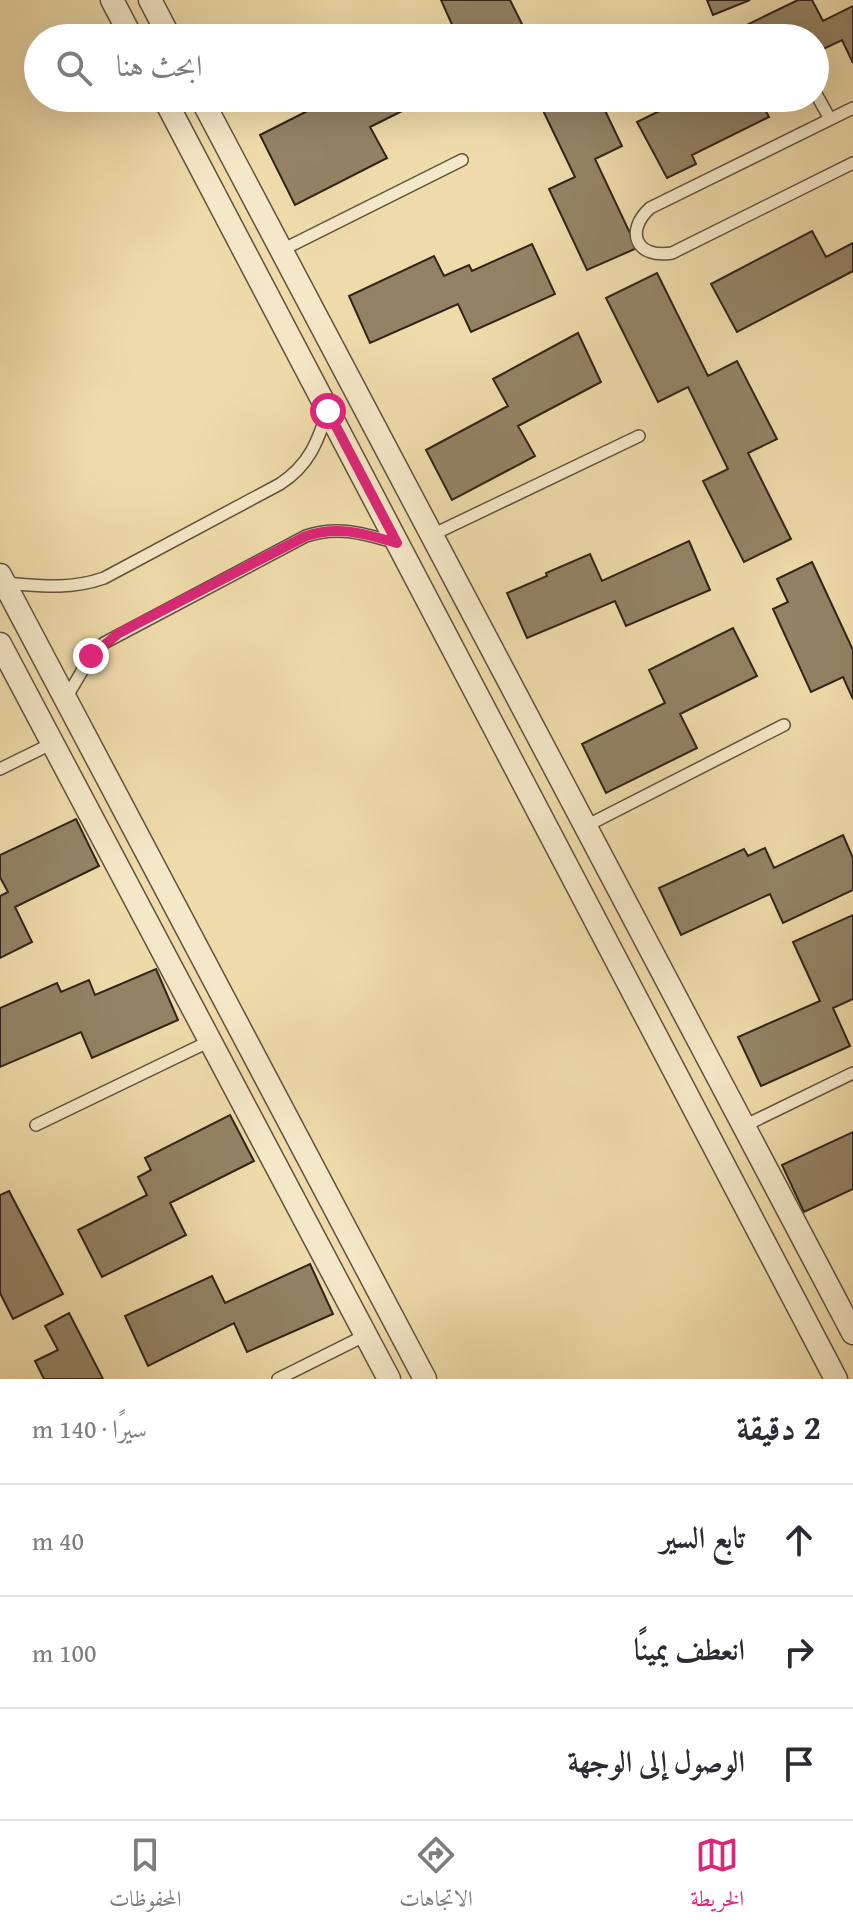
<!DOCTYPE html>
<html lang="ar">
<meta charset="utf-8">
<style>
body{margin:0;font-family:"Gentium Book Plus",Amiri,serif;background:#f7f7f7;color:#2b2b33;direction:rtl}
.stop{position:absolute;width:24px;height:24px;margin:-18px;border:6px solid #db2777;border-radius:50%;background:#fff}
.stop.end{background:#db2777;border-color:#fff;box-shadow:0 2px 8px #0008}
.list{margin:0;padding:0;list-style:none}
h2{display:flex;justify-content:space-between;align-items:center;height:104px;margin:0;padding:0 32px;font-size:34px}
h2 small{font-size:26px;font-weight:400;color:#7c7c81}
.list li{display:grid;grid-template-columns:52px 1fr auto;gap:24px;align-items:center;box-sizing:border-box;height:112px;padding:0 32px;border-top:2px solid #e1e1e2}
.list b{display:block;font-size:30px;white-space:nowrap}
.list em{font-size:26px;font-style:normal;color:#7c7c81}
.icon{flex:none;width:44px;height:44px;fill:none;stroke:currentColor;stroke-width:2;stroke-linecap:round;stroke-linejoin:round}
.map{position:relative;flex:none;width:853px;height:1379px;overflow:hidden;direction:ltr}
.search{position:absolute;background:#fff;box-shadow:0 8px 32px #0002;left:24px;right:24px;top:24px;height:88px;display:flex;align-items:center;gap:20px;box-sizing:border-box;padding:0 28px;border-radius:44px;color:#7c7c81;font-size:30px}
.sheet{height:440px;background:#fff}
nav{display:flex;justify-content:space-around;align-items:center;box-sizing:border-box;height:112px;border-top:2px solid #e1e1e2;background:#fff;font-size:22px;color:#7c7c81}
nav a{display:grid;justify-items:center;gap:4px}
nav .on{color:#db2777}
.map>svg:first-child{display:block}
.building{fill:#938365;stroke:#30241a;stroke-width:2}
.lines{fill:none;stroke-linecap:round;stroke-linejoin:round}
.service-casing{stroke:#60523e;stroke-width:14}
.minor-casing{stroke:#60523e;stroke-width:25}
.service{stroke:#f5e8c8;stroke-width:11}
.minor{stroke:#f5e8c8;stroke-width:22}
.route{stroke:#db2777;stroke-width:10}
</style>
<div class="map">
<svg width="853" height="1379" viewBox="0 0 853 1379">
<rect width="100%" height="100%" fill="#efdbaa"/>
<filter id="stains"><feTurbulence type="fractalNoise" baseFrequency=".0025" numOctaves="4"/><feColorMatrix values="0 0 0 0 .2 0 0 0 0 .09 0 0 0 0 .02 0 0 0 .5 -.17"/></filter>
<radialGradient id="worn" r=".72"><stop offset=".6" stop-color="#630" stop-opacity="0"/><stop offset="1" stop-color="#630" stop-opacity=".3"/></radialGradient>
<path class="building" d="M441,0H510L529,38H469L463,25L454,29Z
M707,0H750L713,15Z
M798,0H812L823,21L853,6V63L842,40L815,53V38H732L730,33Z
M333,98H428L370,127L387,158L295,205L260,135Z
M537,98H599L622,146L595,159L637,248L587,270L549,189L575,177Z
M686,98H743L745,101L759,98L769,117L692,155L696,164L667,178L637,122Z
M812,231L826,257L853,243V271L737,332L711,284Z
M532,244L555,294L471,332L458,304L370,343L349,296L434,256L444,276L469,265L472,271Z
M657,273L708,376L737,361L777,439L748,453L791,539L744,562L703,481L728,469L688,387L658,402L606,298Z
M578,333L601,382L518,426L535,456L452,500L426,450L508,406L493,379Z
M689,541L710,590L626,626L615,601L527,638L507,593L547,576L546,573L590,554L602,581Z
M812,562L853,650V699L843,677L811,692L773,609L788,602L777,579Z
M733,628L757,676L680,714L697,748L606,793L582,744L665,703L649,670Z
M76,819L99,866L15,907L32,942L0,958V896L8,892L0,877V855Z
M843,835L853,858V890L783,923L770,894L681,935L659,888L744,849L748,856L765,848L774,868Z
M853,915V999L833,1008L850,1046L761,1086L738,1037L820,1001L793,942Z
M156,969L178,1020L92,1058L81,1032L0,1067V1008L57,983L61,992L89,980L95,995Z
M230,1115L254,1161L170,1203L186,1235L102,1277L78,1230L147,1195L138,1177L151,1170L145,1158Z
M853,1132V1189L804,1212L782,1165Z
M9,1191L63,1294L13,1319L0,1293V1195Z
M310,1264L333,1314L247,1352L234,1323L148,1366L125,1316L212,1276L225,1303Z
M69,1313L103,1379H44L35,1361L58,1350L45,1326Z"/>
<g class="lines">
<g class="service-casing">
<path id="service" d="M815,92L830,119
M853,108L650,208C624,232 637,259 672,253L853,163
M282,250L462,160
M432,535L639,436
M5,583C40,586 70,590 104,578L280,484C309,465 317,443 328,411
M66,698L91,656L104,643L306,536C339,525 365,534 397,543
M0,769L53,743
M586,826L784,725
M36,1125L210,1041
M744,1126L853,1073
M278,1379L366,1335"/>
</g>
<g class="minor-casing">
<path id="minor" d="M112,0L132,38
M150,0L170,38
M164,98L836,1379
M201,98L853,1333
M0,575L425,1379
M0,644L389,1379"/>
</g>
<use href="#service" class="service"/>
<use href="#minor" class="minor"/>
</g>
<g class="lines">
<path class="route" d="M91,656L119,633L306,536C339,525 365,534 397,543L328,411"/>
</g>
<rect width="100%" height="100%" filter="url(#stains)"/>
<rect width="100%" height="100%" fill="url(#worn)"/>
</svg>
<div class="stop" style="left:328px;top:411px"></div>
<div class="stop end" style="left:91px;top:656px"></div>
<div class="search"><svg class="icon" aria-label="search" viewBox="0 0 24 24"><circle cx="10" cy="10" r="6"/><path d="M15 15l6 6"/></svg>ابحث هنا</div>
</div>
<section class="sheet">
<h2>2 دقيقة<small>سيرًا · 140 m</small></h2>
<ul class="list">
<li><svg class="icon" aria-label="ahead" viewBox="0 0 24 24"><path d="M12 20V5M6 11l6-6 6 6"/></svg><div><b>تابع السير</b></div><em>40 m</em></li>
<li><svg class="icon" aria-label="right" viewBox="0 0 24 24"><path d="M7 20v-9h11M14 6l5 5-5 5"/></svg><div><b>انعطف يمينًا</b></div><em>100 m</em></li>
<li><svg class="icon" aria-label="arrive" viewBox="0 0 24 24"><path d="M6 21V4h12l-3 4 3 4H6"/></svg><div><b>الوصول إلى الوجهة</b></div></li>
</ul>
</section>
<nav>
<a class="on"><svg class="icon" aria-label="map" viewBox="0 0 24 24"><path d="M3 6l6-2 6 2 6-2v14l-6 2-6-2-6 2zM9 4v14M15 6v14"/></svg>الخريطة</a>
<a><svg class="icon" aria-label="directions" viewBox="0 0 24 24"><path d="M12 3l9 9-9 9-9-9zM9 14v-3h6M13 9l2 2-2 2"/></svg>الاتجاهات</a>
<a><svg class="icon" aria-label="saved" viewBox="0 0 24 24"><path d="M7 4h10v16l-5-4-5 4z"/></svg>المحفوظات</a>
</nav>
